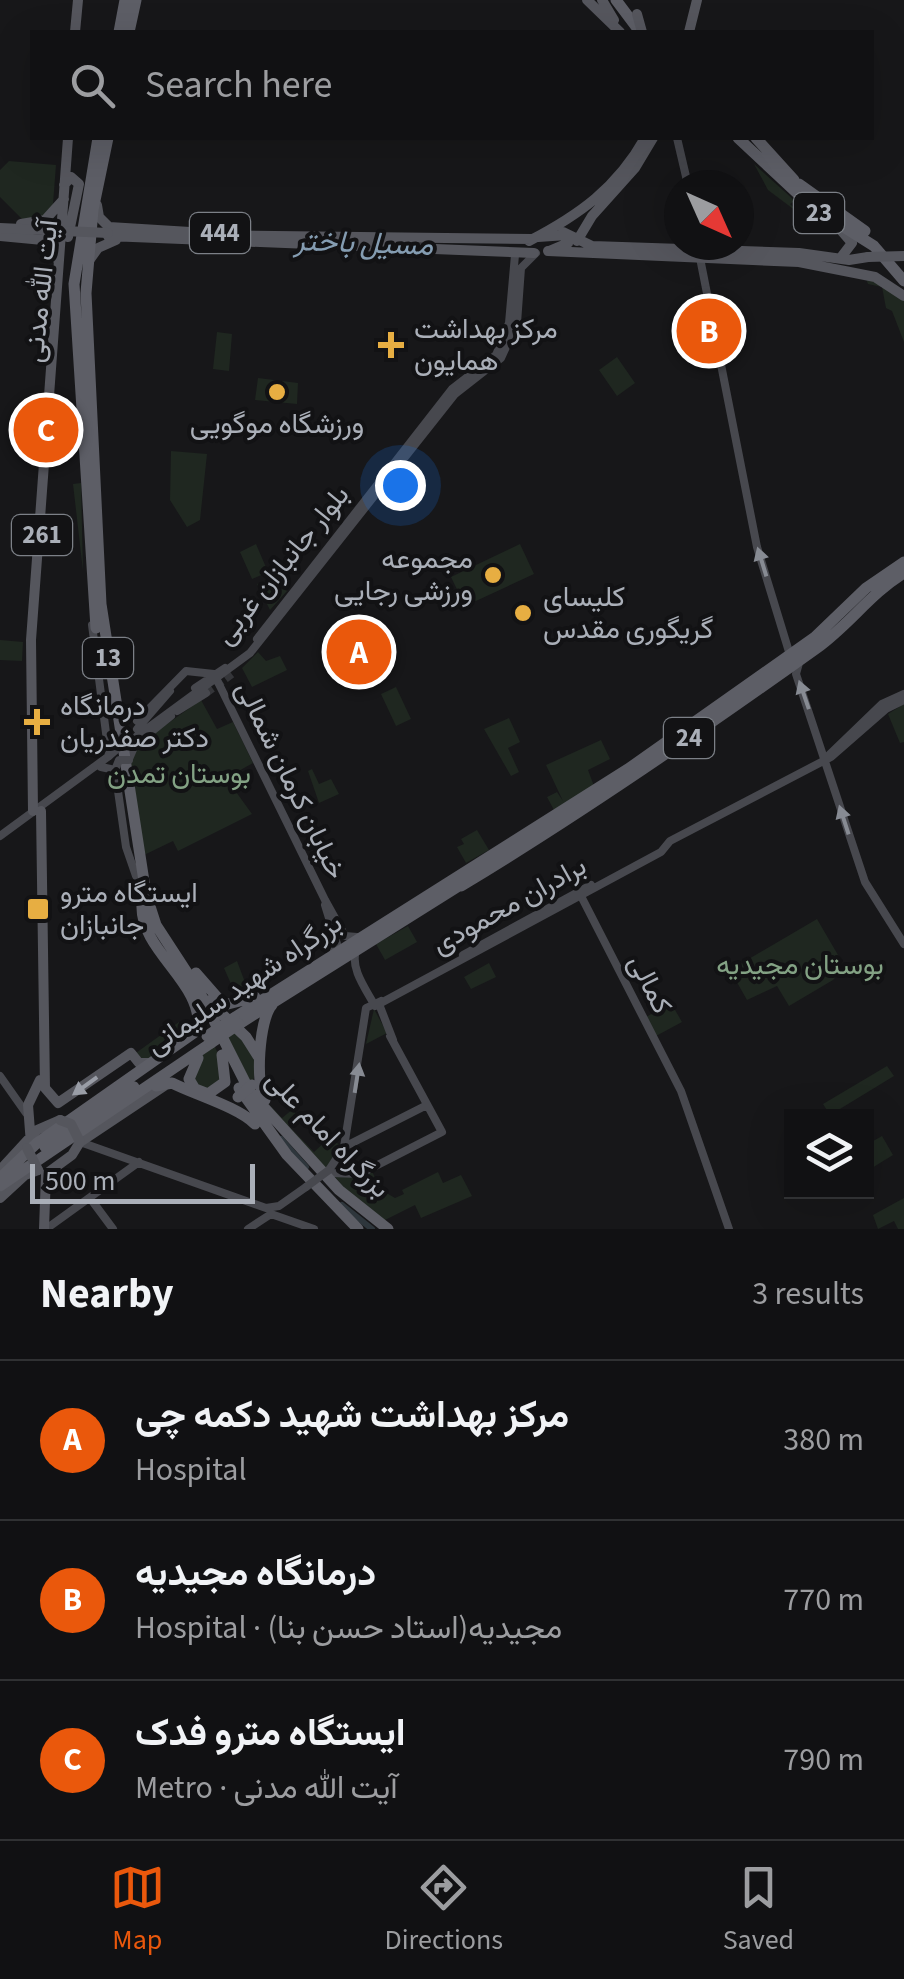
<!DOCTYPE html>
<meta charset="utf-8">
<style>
body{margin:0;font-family:"Source Sans 3",Vazirmatn,sans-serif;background:#1a1a1c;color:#f1f3f6}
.controls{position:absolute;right:30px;bottom:30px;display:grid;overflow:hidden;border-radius:0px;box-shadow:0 10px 40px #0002}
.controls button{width:90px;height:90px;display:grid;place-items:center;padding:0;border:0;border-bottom:2px solid #303133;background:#111113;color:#f1f3f6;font:50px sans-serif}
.compass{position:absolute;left:664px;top:170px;width:90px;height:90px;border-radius:50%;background:#111113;box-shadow:0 10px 40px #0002;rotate:135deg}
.scale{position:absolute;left:30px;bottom:25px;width:225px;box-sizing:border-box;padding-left:10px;border:5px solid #aaafb8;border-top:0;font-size:28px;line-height:35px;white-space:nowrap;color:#aaafb8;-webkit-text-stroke:8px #121214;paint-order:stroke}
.you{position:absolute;left:400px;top:485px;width:35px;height:35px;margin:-25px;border:8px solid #fff;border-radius:50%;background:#1a73e8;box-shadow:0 0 0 15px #1a73e833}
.badge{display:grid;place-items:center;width:65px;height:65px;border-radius:50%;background:#ea580c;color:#fff;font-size:32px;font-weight:700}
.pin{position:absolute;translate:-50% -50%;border:5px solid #fff;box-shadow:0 2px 10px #0006}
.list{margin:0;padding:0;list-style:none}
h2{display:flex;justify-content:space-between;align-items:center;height:130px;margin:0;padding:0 40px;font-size:42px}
h2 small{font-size:32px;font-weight:400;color:#9c9da0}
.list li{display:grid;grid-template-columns:65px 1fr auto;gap:30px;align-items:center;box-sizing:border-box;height:160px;padding:0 40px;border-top:2px solid #303133}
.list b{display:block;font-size:38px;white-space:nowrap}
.list p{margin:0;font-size:32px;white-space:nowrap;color:#9c9da0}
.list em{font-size:32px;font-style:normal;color:#9c9da0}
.icon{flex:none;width:55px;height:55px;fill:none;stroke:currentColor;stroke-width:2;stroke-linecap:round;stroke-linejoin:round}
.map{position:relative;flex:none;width:904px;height:1229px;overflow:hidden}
.search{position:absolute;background:#111113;box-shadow:0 10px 40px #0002;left:30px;right:30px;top:30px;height:110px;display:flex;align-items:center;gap:25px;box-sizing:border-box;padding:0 35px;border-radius:0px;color:#9c9da0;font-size:38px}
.sheet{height:610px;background:#111113}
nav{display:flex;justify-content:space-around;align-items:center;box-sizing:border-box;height:140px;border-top:2px solid #303133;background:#111113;font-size:28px;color:#9c9da0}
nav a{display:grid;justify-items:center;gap:5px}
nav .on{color:#ea580c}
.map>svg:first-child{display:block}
.green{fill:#1f2720}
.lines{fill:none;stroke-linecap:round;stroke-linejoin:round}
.river{stroke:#2e363c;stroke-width:6}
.secondary-tunnel{stroke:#343539;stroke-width:8;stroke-dasharray:8 4;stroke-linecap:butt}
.secondary{stroke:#47484e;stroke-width:8}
.primary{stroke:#55565d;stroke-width:10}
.trunk{stroke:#5d5e66;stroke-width:11}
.secondary-bridge{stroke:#47484e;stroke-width:8}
.primary-bridge{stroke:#55565d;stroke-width:10}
.trunk-bridge{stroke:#5d5e66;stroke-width:11}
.oneway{fill:#878b93}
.oneway2{fill:#999da6}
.poi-dot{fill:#e7ae42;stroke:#121214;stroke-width:4}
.labels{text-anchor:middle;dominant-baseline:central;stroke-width:8;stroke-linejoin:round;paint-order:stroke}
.shield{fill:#121214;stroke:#7c8087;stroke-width:2.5}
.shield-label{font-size:25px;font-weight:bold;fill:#aaafb8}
.street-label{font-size:28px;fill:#aaafb8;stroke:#121214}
.poi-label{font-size:28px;fill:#aaafb8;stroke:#121214;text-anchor:start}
.park-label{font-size:28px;fill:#83a284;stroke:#121214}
.water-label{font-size:30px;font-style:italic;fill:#849cb1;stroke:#121214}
</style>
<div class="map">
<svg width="904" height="1229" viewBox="0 0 904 1229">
<rect width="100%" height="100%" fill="#171719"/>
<path class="green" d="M9,161L56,165L53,204L46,217L24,221L0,197V170Z
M754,164L795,201L790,204L804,217L768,190Z
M865,276L904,299V342L892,311L886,308L882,287L868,284Z
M217,332L232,334L229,371L213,369Z
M617,357L635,383L617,396L599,370Z
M258,378L298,383L297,404L255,400Z
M171,451L207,454L200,520L187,527L170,500Z
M81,483L83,571L73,484Z
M256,544L268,572L252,579L240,552Z
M520,544L534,574L465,606L451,577Z
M274,578L287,591L270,610L257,584Z
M0,640L23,642L22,661L0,660Z
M258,652L266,661L280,656L287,670L252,687L242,668Z
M396,687L411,719L396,726L381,694Z
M201,700L217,729L233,722L253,763L226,778L252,814L178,851L173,841L144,855L131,761L140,743Z
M904,704V742L900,743L888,714Z
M509,718L520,742L508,748L519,772L511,776L484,729Z
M601,740L610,759L588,770L594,786L554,810L547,797L557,792L563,801L546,765Z
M312,769L319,784L331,779L339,794L319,803L308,771Z
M477,830L489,850L466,863L457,847L464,844L461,839Z
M817,919L845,967L833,980L789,1006L777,986L747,1000L730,970Z
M408,926L417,942L385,960L376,944Z
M237,961L249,993L238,1000L224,968Z
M489,963L496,977L471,989L464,977Z
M671,1003L682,1022L656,1036L646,1017Z
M374,1009L387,1033L366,1044Z
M179,1022V1031L164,1040L170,1050L150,1061L133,1055Z
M236,1030L255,1053L254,1078L249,1086L225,1039Z
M214,1045L224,1066L216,1091L195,1087L194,1063Z
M887,1066L894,1076L830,1115L823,1104Z
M267,1102L282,1118L293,1109L298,1118L288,1125L314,1152L328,1139L341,1145L326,1168L323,1170Z
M882,1136L893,1155L867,1171V1156L872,1152L868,1144Z
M371,1170L383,1191L395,1198L404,1194L402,1190L438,1172L443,1183L461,1175L472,1196L421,1218L415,1205L381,1222L353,1200L333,1174Z
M904,1198V1229H898L894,1221L878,1229L873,1215Z"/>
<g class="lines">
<path class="river" d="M281,1139L306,1167
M342,1205L372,1229"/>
<path class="secondary-tunnel" d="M206,693L232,674"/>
<path class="secondary" d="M677,138L688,185
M700,258L757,547L790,655
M257,639L452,389L496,355L509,323L515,255
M799,663L796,674L865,882L904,944
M216,678L325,900L345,936L357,937
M195,688L225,668
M177,711L206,693
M137,721L186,671L214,674
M137,729L170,691
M137,736L250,653L455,394L501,358L517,323L521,268L536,253
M129,759L135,745L171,716
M825,759L882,704L904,694
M101,767L115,770L126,847L136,876
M0,836L109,756L92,625
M581,896L681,1091L729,1229
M325,905L337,944L334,951
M356,950C350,969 366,989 375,1006
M463,955L591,885
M393,1040L379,1004L661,852L670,841L831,757L886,709L904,700
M0,1076L26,1113
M80,1142L266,1208L279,1206L306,1187
M344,1147L427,1105
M329,1170L344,1147L366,1008L381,1001
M331,1173L360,1174L442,1132L390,1036
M90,1198L113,1229
M46,1229L139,1162
M248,1229L271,1214L314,1229"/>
<path class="primary" d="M587,0L620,32
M602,0L614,20
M75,32L78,0
M689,32L697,0
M64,185L71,177L79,184L68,237
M97,205L99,217L109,227L190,232
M21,224L45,220L64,199
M839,228L852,243L842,256
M563,232L592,246L799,253L849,260L868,257
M184,235L532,239
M0,236L43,240L58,260
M108,236L534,253
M538,237L567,235L568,243L549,251
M529,241C579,215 617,188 645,138
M577,241L592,216L635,168L653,138
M548,251L799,262L875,277L904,296
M88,262L98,248L116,240
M33,811L31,640L68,138
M41,811L45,1088L58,1103L131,1053L139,1063H151
M31,1144L28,1105L40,1080
M0,1170L37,1130L60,1120
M46,1174L72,1155L80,1142L164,1086
M0,1198L25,1175L38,1170
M44,1229L46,1174"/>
<path class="trunk" d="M616,0L640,32
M119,32L125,0
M129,32L136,0
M108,138L93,210L86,293L101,604L146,894L156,925L199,991L250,1092L339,1190L388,1229
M738,138L812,207L874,246L904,281
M756,138L794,180
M799,184L865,231
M96,628L74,284L98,138
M461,886C584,812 701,731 817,648C849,625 871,593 904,573
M196,973L224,1005L255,997
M208,1001L246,1037L258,1056
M234,1018L628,769L815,637L866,588L904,562
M239,1024L465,882
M198,1058L189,1079L195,1089L208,1094L225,1082L222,1055
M156,1086L172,1083C196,1095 238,1107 255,1124
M239,1088L287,1155L358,1229
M265,1100C255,1086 259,1019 272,1005
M45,1147L134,1087
M1,1177L37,1143L198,1030C204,982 140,952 142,905
M0,1186L211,1043"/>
<path class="secondary-bridge" d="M111,744L119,742L125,733
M109,756L124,743
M115,770L119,760H129
M306,1187L329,1170"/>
<path class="primary-bridge" d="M637,14L642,32
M0,228L108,233
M868,257L904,256
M60,1120L71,1124L80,1142
M27,1148L38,1170"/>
<path class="trunk-bridge" d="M207,1036L234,1018
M211,1043L239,1024
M238,1097L252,1085"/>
</g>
<defs><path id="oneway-solid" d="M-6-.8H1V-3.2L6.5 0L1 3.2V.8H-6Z" transform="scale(2.5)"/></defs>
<g class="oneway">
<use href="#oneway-solid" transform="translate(762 562) rotate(-107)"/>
<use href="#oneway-solid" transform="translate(804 695) rotate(-109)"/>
<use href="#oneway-solid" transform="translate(844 820) rotate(-108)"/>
<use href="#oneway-solid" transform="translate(357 1078) rotate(-81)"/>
</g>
<use class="oneway2" href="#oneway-solid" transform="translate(85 1086) rotate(144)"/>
<g class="poi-dot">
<path d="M386 330h10v10h10v10h-10v10h-10v-10h-10v-10h10z"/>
<circle cx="277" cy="392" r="10"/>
<circle cx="493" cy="575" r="10"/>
<circle cx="523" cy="613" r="10"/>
<path d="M32 707h10v10h10v10h-10v10h-10v-10h-10v-10h10z"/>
<rect x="26" y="897" width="24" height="24" rx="5"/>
</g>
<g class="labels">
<g class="shield">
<rect x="794" y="193" width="50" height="40" rx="8"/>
<rect x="190" y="213" width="60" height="40" rx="8"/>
<rect x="12" y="515" width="60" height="40" rx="8"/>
<rect x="83" y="638" width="50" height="40" rx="8"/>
<rect x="664" y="718" width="50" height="40" rx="8"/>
</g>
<g class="shield-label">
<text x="819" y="213">23</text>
<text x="220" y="233">444</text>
<text x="42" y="535">261</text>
<text x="108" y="658">13</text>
<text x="689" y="738">24</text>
</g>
<g class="street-label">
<text transform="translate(41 291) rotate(-84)">آیت الله مدنی</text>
<text transform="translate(282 565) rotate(-51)">بلوار جانبازان غربی</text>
<text transform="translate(291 780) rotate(64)">خیابان کرمان شمالی</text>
<text transform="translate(509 905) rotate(-29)">برادران محمودی</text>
<text transform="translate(244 984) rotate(-34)">بزرگراه شهید سلیمانی</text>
<text transform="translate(650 984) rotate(63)">کمالی</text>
<text transform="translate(328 1134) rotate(46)">بزرگراه امام علی</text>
</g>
<g class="poi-label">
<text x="414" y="329">مرکز بهداشت<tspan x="414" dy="32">همایون</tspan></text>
<text x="277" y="424" text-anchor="middle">ورزشگاه موگویی</text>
<text x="473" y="559" text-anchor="end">مجموعه<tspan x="473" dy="32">ورزشی رجایی</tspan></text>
<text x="543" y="597">کلیسای<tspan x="543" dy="32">گریگوری مقدس</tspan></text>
<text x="60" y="706">درمانگاه<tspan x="60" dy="32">دکتر صفدریان</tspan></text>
<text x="60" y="893">ایستگاه مترو<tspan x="60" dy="32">جانبازان</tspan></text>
</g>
<g class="park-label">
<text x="179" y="774">بوستان تمدن</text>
<text x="800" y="965">بوستان مجیدیه</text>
</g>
<g class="water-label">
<text transform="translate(364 243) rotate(2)">مسیل باختر</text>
</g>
</g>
</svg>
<div class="controls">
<button><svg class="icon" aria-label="layers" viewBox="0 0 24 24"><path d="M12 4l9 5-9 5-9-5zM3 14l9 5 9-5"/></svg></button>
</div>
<svg class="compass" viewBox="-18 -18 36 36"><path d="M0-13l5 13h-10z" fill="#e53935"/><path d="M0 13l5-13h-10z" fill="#9c9da0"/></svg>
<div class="scale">500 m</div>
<div class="you"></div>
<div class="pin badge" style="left:359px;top:652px">A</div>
<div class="pin badge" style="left:709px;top:331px">B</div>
<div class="pin badge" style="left:46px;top:430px">C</div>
<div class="search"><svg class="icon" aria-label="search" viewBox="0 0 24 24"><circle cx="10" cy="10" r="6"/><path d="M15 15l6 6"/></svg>Search here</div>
</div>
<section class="sheet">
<h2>Nearby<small>3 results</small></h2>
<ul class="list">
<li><span class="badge">A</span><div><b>مرکز بهداشت شهید دکمه چی</b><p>Hospital</p></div><em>380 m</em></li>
<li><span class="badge">B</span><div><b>درمانگاه مجیدیه</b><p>Hospital · مجیدیه(استاد حسن بنا)</p></div><em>770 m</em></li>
<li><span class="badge">C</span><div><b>ایستگاه مترو فدک</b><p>Metro · آیت الله مدنی</p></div><em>790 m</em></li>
</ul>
</section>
<nav>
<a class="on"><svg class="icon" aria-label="map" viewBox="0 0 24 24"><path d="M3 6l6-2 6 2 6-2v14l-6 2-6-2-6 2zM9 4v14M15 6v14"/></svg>Map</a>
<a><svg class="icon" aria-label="directions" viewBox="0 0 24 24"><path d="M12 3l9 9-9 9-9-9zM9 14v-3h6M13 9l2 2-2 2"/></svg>Directions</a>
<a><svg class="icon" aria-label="saved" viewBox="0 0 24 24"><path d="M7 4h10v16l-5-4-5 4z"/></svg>Saved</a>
</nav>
